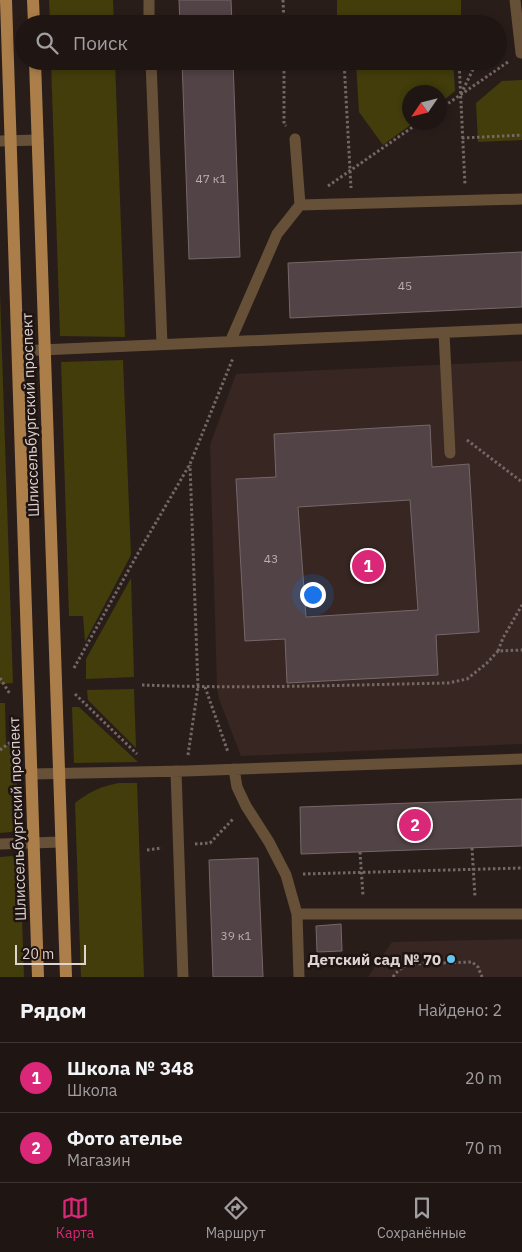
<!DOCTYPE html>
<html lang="ru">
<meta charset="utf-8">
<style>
body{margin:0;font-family:"IBM Plex Sans",sans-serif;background:#271f1d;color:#f1f3f6}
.compass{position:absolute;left:402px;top:85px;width:45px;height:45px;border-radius:50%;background:#1f1614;box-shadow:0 2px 8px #0003;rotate:235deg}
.scale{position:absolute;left:15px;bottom:12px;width:71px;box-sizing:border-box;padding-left:5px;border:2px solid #ded5d3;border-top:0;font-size:14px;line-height:18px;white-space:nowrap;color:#ded5d3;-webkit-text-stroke:4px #1f1411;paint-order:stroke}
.you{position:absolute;left:312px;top:594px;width:18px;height:18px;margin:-12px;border:4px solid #fff;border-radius:50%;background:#1a73e8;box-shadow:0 0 0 8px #1a73e833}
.badge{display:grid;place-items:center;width:32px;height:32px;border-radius:50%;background:#db2777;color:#fff;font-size:16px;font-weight:700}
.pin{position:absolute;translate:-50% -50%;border:2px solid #fff;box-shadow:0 1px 5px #0006}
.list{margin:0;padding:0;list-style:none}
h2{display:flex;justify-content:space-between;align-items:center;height:65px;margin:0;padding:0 20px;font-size:21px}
h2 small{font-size:16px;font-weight:400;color:#a19fa0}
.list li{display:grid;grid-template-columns:32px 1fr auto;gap:15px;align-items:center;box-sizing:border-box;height:70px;padding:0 20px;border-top:1px solid #3c3534}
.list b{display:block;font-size:19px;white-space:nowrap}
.list p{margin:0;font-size:16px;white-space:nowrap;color:#a19fa0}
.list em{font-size:16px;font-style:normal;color:#a19fa0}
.icon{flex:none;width:28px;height:28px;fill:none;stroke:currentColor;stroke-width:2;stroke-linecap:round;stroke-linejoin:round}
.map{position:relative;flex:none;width:522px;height:977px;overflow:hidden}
.search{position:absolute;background:#1f1614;box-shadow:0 2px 8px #0003;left:15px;right:15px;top:15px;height:55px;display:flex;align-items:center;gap:12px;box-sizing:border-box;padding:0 18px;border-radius:28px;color:#a19fa0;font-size:19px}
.sheet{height:205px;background:#1f1614}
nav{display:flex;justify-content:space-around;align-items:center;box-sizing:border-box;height:70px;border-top:1px solid #3c3534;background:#1f1614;font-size:14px;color:#a19fa0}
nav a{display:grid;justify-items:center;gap:2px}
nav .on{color:#db2777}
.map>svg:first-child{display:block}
.built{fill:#372621}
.green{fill:#423d0b}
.building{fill:#514346;stroke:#76676a;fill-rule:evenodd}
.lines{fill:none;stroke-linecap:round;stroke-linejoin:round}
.path{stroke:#736866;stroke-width:3;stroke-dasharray:2.5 2.5;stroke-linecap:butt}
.service{stroke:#665038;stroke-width:11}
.primary{stroke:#ac7f4a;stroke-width:12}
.poi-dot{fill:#64c5ee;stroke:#1f1411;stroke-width:2}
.labels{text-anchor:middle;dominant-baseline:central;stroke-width:5;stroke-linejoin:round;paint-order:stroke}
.number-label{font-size:12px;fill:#bbb0b0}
.street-label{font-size:15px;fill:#ded5d3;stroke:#1f1411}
.poi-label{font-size:15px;font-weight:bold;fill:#ded5d3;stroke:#1f1411;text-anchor:end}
</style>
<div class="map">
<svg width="522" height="977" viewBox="0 0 522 977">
<rect width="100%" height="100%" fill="#291d1a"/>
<path class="built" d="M522,361V744L241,756L219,699L217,688L210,445L236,374Z
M522,939V977H368L392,942Z"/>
<path class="green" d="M49,0H113L114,24H50Z
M337,0H461V22L402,24H337Z
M51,61H115L125,337L60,336Z
M383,61H453L455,91L440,103V92H410V122L413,123L383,145L359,112L356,63Z
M522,80V140L478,142L476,103L502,81Z
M0,293L13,683L0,684Z
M123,360L131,555L85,642L83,616H69L61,362Z
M131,578L134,677L86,679V659Z
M134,689L136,748L88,700L87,690Z
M0,703H5L6,745H16L18,828L11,832L0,833Z
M72,707H79L138,762L74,763Z
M119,783H137L144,977H81L75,803C91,791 99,787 119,783Z
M12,856L20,859L24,977H0V857Z"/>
<path class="building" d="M179,0H231L232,24H180Z
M182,61H233L240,257L189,259Z
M522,252V307L290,318L288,263Z
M430,425L432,467L469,464L479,632L436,635L438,675L287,683L285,639L245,641L236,479L276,477L274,434ZM410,500L418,610L306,617L298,507Z
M522,799V846L301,854L300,807Z
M258,858L263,977H213L209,860Z
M341,924L342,951L317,952L316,926Z"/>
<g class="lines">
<path class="path" d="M283,0L284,24
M457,22V24
M284,61V124L286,126
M344,61L351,188
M459,61L465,185
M461,94L477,61
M440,109L508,62
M462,138L522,135
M328,186L420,122
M467,440L522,482
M498,651L503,638L522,605
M74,668L137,555L190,464L233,358
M0,678L10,694
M142,685C244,689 346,685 448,683L467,679L487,663L498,651L522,650
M205,687L228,752
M75,694L137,754
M0,750L12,741
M188,755L198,687L190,465
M195,844L210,843L234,818
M472,848L475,897
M147,850L162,848
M360,852L363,896
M303,874L522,868
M393,977C398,970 403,966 412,964L472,962L478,967L482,977"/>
<path class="service" d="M149,0V24
M515,0L521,53H522
M151,61L162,344
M0,141L38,140
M300,205L522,199
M444,333L450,453
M230,342L277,234L300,205L295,139
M18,351L522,329
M234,769L237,787L246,806L269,842L286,875L297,914H522
M176,771L183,977
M32,774L185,771L522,759
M0,844L61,842
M297,914L299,977"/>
<path class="primary" d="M6,0L38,977
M33,0L34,24
M35,61L66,977"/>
</g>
<circle class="poi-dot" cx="451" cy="959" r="5"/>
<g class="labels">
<g class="number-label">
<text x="211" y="178">47 к1</text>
<text x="405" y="285">45</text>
<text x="271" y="558">43</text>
<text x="236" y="935">39 к1</text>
</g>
<g class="street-label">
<text transform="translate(30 415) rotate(-92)">Шлиссельбургский проспект</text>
<text transform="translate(17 819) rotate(-92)">Шлиссельбургский проспект</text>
</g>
<g class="poi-label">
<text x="441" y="959">Детский сад № 70</text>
</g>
</g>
</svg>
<svg class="compass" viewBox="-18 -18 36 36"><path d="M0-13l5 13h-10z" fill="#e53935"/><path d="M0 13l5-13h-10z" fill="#a19fa0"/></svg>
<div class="scale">20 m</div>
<div class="you"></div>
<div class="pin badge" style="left:368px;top:566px">1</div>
<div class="pin badge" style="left:415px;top:825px">2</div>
<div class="search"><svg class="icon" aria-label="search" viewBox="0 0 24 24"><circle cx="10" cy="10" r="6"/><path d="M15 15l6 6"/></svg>Поиск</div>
</div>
<section class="sheet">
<h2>Рядом<small>Найдено: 2</small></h2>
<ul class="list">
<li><span class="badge">1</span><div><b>Школа № 348</b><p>Школа</p></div><em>20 m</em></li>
<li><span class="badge">2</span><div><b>Фото ателье</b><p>Магазин</p></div><em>70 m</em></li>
</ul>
</section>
<nav>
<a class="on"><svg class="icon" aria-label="map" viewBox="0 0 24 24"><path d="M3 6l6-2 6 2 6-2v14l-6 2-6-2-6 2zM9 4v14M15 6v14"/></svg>Карта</a>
<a><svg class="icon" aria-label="directions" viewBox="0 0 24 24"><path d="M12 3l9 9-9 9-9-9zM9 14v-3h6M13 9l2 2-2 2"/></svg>Маршрут</a>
<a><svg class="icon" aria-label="saved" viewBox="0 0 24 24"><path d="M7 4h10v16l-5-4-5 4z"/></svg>Сохранённые</a>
</nav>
